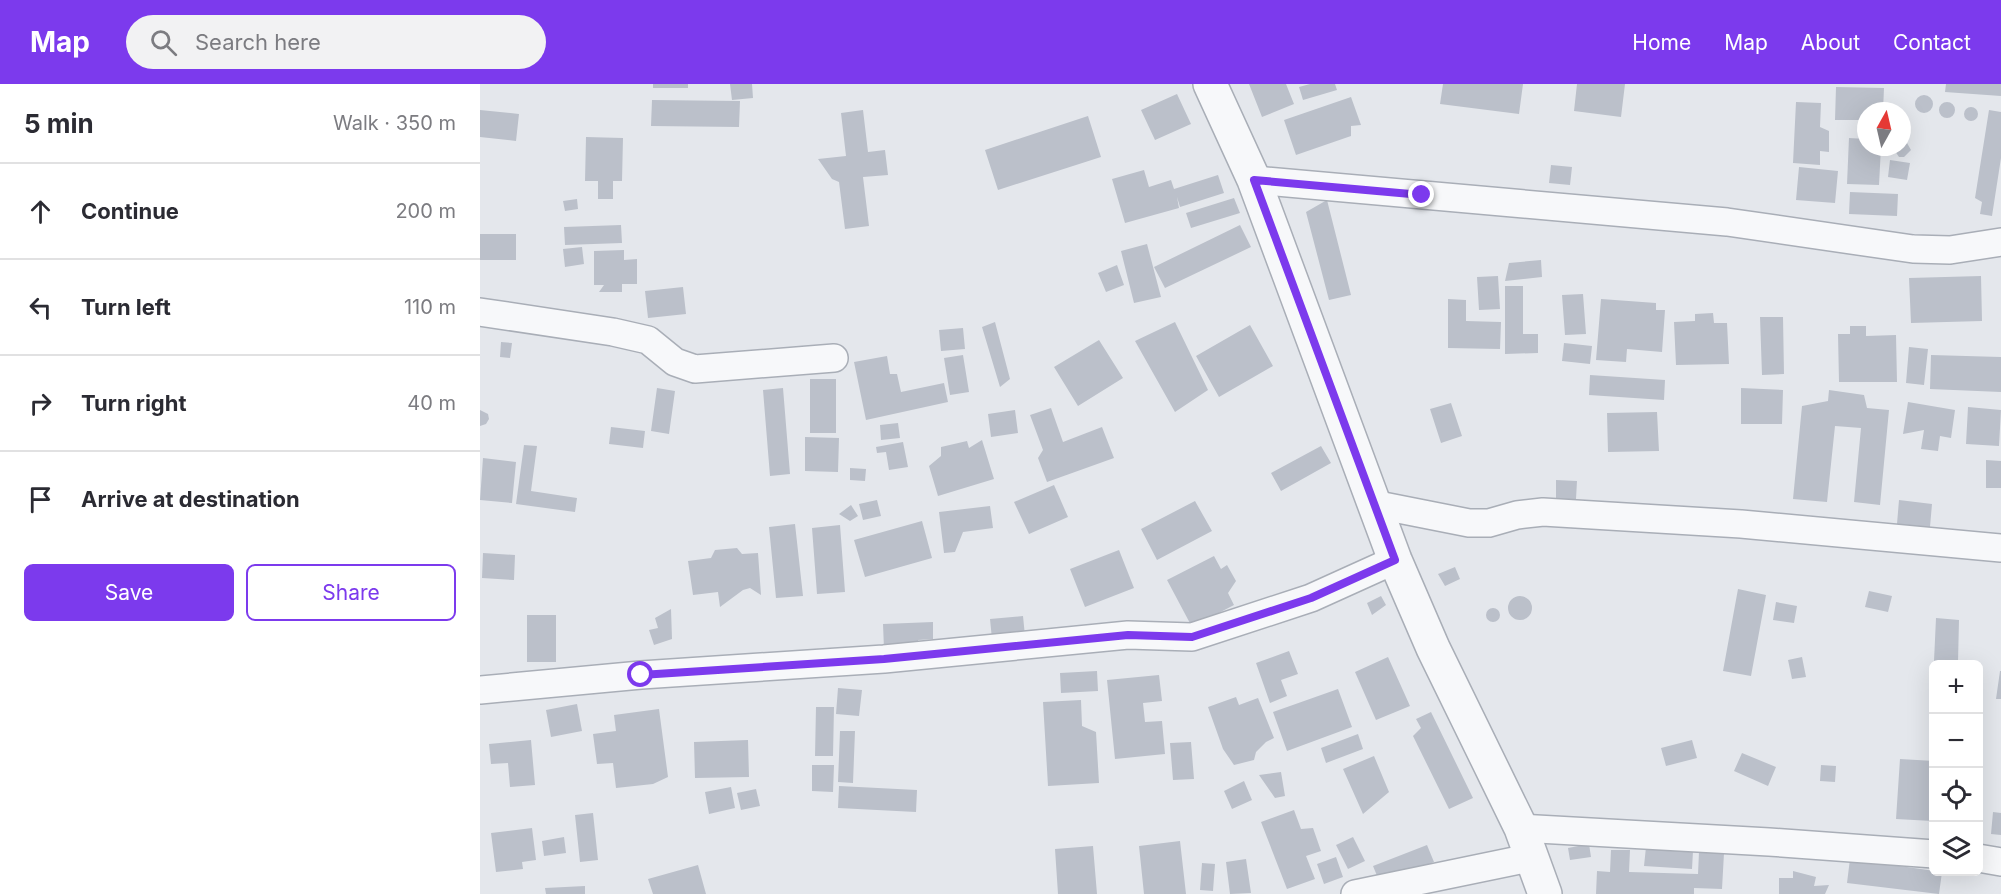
<!DOCTYPE html>
<meta charset="utf-8">
<style>
body{margin:0;font-family:Inter,sans-serif;background:#f2f2f3;color:#2b2b33}
.controls{position:absolute;right:18px;bottom:18px;display:grid;overflow:hidden;border-radius:9px;box-shadow:0 6px 24px #0002}
.controls button{width:54px;height:54px;display:grid;place-items:center;padding:0;border:0;border-bottom:2px solid #e1e1e2;background:#fff;color:#2b2b33;font:30px sans-serif}
.compass{position:absolute;left:1377px;top:18px;width:54px;height:54px;border-radius:50%;background:#fff;box-shadow:0 6px 24px #0002;rotate:8deg}
.stop{position:absolute;width:18px;height:18px;margin:-14px;border:4px solid #7c3aed;border-radius:50%;background:#fff}
.stop.end{background:#7c3aed;border-color:#fff;box-shadow:0 2px 6px #0008}
.list{margin:0;padding:0;list-style:none}
h2{display:flex;justify-content:space-between;align-items:center;height:78px;margin:0;padding:0 24px;font-size:26px}
h2 small{font-size:20px;font-weight:400;color:#7c7c81}
.list li{display:grid;grid-template-columns:39px 1fr auto;gap:18px;align-items:center;box-sizing:border-box;height:96px;padding:0 24px;border-top:2px solid #e1e1e2}
.list b{display:block;font-size:22px;white-space:nowrap}
.list em{font-size:20px;font-style:normal;color:#7c7c81}
.actions{display:flex;gap:12px;padding:18px 24px}
.actions a{flex:1;padding:14px 0;border:2px solid #7c3aed;border-radius:9px;text-align:center;font-size:21px;color:#7c3aed}
.actions .main{background:#7c3aed;color:#fff}
.icon{flex:none;width:33px;height:33px;fill:none;stroke:currentColor;stroke-width:2;stroke-linecap:round;stroke-linejoin:round}
.map{position:relative;flex:none;width:1521px;height:810px;overflow:hidden}
header{display:flex;align-items:center;gap:36px;box-sizing:border-box;height:84px;padding:0 30px;background:#7c3aed;color:#fff}
header strong{font-size:28px}
nav{display:flex;gap:33px;margin-inline-start:auto;font-size:21px}
.search{width:420px;height:54px;background:#f2f2f3;display:flex;align-items:center;gap:15px;box-sizing:border-box;padding:0 21px;border-radius:33px;color:#7c7c81;font-size:22px}
main{display:flex}
aside{flex:1;background:#fff}
.map>svg:first-child{display:block}
.building{fill:#bbc0ca}
.lines{fill:none;stroke-linecap:round;stroke-linejoin:round}
.minor-casing{stroke:#a9aeb7;stroke-width:30}
.tertiary-casing{stroke:#a9aeb7;stroke-width:36}
.minor{stroke:#f7f8fa;stroke-width:27}
.tertiary{stroke:#f7f8fa;stroke-width:33}
.route{stroke:#7c3aed;stroke-width:8}
</style>
<header>
<strong>Map</strong>
<div class="search"><svg class="icon" aria-label="search" viewBox="0 0 24 24"><circle cx="10" cy="10" r="6"/><path d="M15 15l6 6"/></svg>Search here</div>
<nav><a>Home</a><a>Map</a><a>About</a><a>Contact</a></nav>
</header>
<main>
<aside>
<h2>5 min<small>Walk · 350 m</small></h2>
<ul class="list">
<li><svg class="icon" aria-label="ahead" viewBox="0 0 24 24"><path d="M12 20V5M6 11l6-6 6 6"/></svg><div><b>Continue</b></div><em>200 m</em></li>
<li><svg class="icon" aria-label="left" viewBox="0 0 24 24"><path d="M17 20v-9H6M10 6l-5 5 5 5"/></svg><div><b>Turn left</b></div><em>110 m</em></li>
<li><svg class="icon" aria-label="right" viewBox="0 0 24 24"><path d="M7 20v-9h11M14 6l5 5-5 5"/></svg><div><b>Turn right</b></div><em>40 m</em></li>
<li><svg class="icon" aria-label="arrive" viewBox="0 0 24 24"><path d="M6 21V4h12l-3 4 3 4H6"/></svg><div><b>Arrive at destination</b></div></li>
</ul>
<div class="actions"><a class="main">Save</a><a>Share</a></div>
</aside>
<div class="map">
<svg width="1521" height="810" viewBox="0 0 1521 810">
<rect width="100%" height="100%" fill="#e4e7ec"/>
<path class="building" d="M173,0H208V4H173Z
M250,0H272L273,14L252,16Z
M769,0H806L814,20L782,33Z
M830,0H855L857,6L823,16L819,3Z
M963,0H1043L1039,30L960,20Z
M1097,0H1145L1141,33L1094,27Z
M1466,0H1521V12L1465,8Z
M1356,3L1404,4L1403,27H1386V36H1355Z
M697,10L711,40L675,56L661,26Z
M1435 20a9 9 0 1 1 18 0a9 9 0 1 1-18 0Z
M871,13L881,41L871,42V52L816,71L804,36Z
M172,16L260,17L259,43L171,42Z
M1316,18L1341,19L1340,43L1349,47V68L1340,67V81L1313,79Z
M1459 26a8 8 0 1 1 16 0a8 8 0 1 1-16 0Z
M1484 30a7 7 0 1 1 14 0a7 7 0 1 1-14 0Z
M0,26L39,30L36,57L0,53Z
M383,26L388,68L405,66L408,91L383,93L389,142L365,145L359,98L352,95L338,75L366,72L361,29Z
M1509,26L1521,28V74L1512,132L1500,130L1502,118L1495,114Z
M608,32L621,73L518,106L505,66Z
M106,53L143,54L142,97H133V115H118V97H105Z
M1369,54L1386,55V63H1401L1399,101L1367,100Z
M1422,58L1427,59L1431,66L1424,73H1419L1415,67L1416,63H1422Z
M1410,76L1430,79L1427,96L1408,93Z
M1071,81L1092,83L1090,101L1069,99Z
M1319,83L1358,87L1355,119L1316,116Z
M664,86L669,103L691,96L694,105L738,91L744,109L700,123L697,113L699,124L645,139L632,95Z
M1370,108L1418,110L1417,132L1369,130Z
M754,114L760,129L711,144L706,129Z
M97,115L98,125L85,127L83,117Z
M847,116L871,211L849,216L826,128Z
M141,141L142,159L85,161L84,143Z
M760,141L771,163L685,204L674,183Z
M0,150H36V176H0Z
M667,160L681,213L654,219L641,167Z
M102,163L104,180L85,183L83,165Z
M144,166V176L157,175V200H142V208H119L124,201H114V167Z
M1061,176L1062,193L1025,197L1029,179Z
M637,181L644,201L626,208L618,189Z
M1018,192L1020,225L999,226L997,193Z
M1501,192L1502,237L1431,239L1429,194Z
M1025,202H1043V250H1058V269L1025,270Z
M203,203L206,230L168,234L165,207Z
M1103,210L1106,250L1085,251L1082,211Z
M968,215L986,216V237L1021,238L1020,265L968,264Z
M1121,215L1176,219V226H1185L1182,268L1147,265L1146,278L1116,276Z
M1233,229L1234,239H1247L1249,280L1196,281L1194,238L1215,237V230Z
M1280,233H1303L1304,290L1282,291Z
M515,238L530,295L520,303L502,243Z
M695,238L728,306L695,328L655,257Z
M770,241L793,282L739,313L716,272Z
M1370,242H1386V252L1416,251L1417,298H1359L1358,250H1370Z
M483,244L485,265L461,267L459,246Z
M619,256L643,294L598,322L574,283Z
M21,258L32,259L30,274L20,273Z
M1084,259L1112,262L1110,280L1082,277Z
M1429,263L1448,265L1444,301L1426,299Z
M483,271L489,308L470,311L464,274Z
M1451,271L1521,273V308L1450,305Z
M407,272L410,290H417L421,308L464,299L468,318L386,336L374,278Z
M1110,291L1185,296L1184,316L1109,311Z
M330,295H356V349H330Z
M177,304L195,307L189,350L171,347Z
M303,304L310,390L290,392L283,306Z
M1261,304L1303,306L1302,340H1261Z
M1349,306L1384,311L1387,324L1409,326L1400,421L1374,418L1381,344L1355,342L1347,418L1313,415L1322,322L1348,317Z
M1428,318L1475,326L1471,354L1460,352L1458,367L1441,365L1444,346L1423,350Z
M971,319L982,352L961,359L950,325Z
M1488,323L1521,326L1519,362L1486,360Z
M571,324L583,358L622,343L634,374L567,398L558,374L563,366L550,331Z
M0,326L8,330L9,335L6,340L0,342Z
M535,326L538,349L511,353L508,330Z
M1177,328L1179,367L1128,368L1127,329Z
M418,339L420,354L401,356L400,341Z
M131,343L165,347L163,364L129,360Z
M325,353L359,354L358,388L325,387Z
M502,356L514,395L458,412L449,382L461,372V363L487,357L489,364Z
M423,358L428,383L409,386L406,368L397,369L396,363Z
M44,361L57,362L51,407L97,414L95,428L36,420Z
M841,362L851,379L801,407L791,389Z
M3,374L36,378L32,419L0,416Z
M1506,376L1521,377V404H1506Z
M370,384L386,385L385,397L370,396Z
M1076,396L1097,397L1096,415H1076Z
M574,401L588,433L549,450L534,418Z
M397,416L401,432L383,436L379,420Z
M1419,416L1452,420L1450,443L1417,440Z
M715,417L732,447L677,476L661,445Z
M371,421L378,432L370,437L359,430Z
M510,422L513,444L483,448L475,468L464,469L459,428Z
M442,437L452,474L385,493L374,456Z
M315,440L323,512L296,514L289,443Z
M360,441L365,508L337,510L332,444Z
M257,464L262,470L278,469L281,511L270,504L263,506L240,523L238,508L213,511L208,477L231,474L235,466Z
M639,466L654,504L605,523L590,485Z
M3,469L35,471L34,496L2,494Z
M734,472L741,485L747,481L756,497L748,509L754,521L712,543L687,496Z
M975,483L980,495L965,502L958,490Z
M1258,505L1286,511L1271,592L1243,587Z
M1389,507L1412,512L1408,528L1385,523Z
M1028 524a12 12 0 1 1 24 0a12 12 0 1 1-24 0Z
M901,512L906,521L892,531L887,519Z
M1296,518L1317,522L1314,539L1293,536Z
M1006 531a7 7 0 1 1 14 0a7 7 0 1 1-14 0Z
M191,525L192,555L174,561L169,546L178,544L175,534Z
M47,531H76V578H47Z
M543,532L545,552L512,555L510,535Z
M1456,534L1479,536L1478,578L1454,577Z
M453,538V555L438,556L439,564L404,565L403,540Z
M809,567L818,590L801,596L807,612L790,619L776,579Z
M908,573L930,622L896,636L875,588Z
M1322,573L1326,593L1312,595L1308,576Z
M617,587L618,607L581,609L580,589Z
M1520,587H1521V615H1516Z
M679,591L682,617L663,619L665,638L682,637L685,670L635,675L627,596Z
M358,604L382,606L379,632L356,630Z
M858,605L872,643L807,667L793,628Z
M756,613L759,621L778,614L794,654L786,658L776,668L774,676L754,681L743,665L728,623Z
M601,616L602,642L616,648L619,699L568,702L563,618Z
M97,620L102,647L71,653L66,626Z
M336,623H354L353,672H335Z
M179,625L188,693L173,700L136,704L133,679L117,680L113,650L136,647L134,631Z
M951,628L993,714L969,725L933,652L941,644L936,635Z
M360,647H375L373,699L358,698Z
M878,650L883,665L846,679L841,664Z
M51,656L55,701L30,703L28,679L11,680L9,660Z
M268,656L269,693L215,694L214,658Z
M1212,656L1217,674L1186,682L1181,664Z
M711,658L714,695L693,696L690,659Z
M1262,669L1296,683L1288,702L1254,687Z
M894,672L909,708L883,730L863,685Z
M1420,675L1454,677L1452,737L1416,735Z
M332,681H354L353,708L332,707Z
M1341,681L1356,682L1355,698L1340,697Z
M801,688L805,712L795,714L779,691Z
M764,697L772,716L752,725L744,707Z
M359,702L437,706L436,728L358,724Z
M251,703L255,724L229,730L225,708Z
M276,705L280,722L261,726L257,709Z
M814,726L821,745L833,744L841,767L826,772L835,795L807,805L781,738Z
M1513,728L1521,729V751L1511,750Z
M113,729L118,776L100,778L95,731Z
M52,744L56,776L42,778L43,785L16,788L11,749Z
M84,753L86,769L64,772L62,757Z
M873,753L885,777L868,785L856,761Z
M700,757L706,810H664L659,762Z
M1109,760L1111,773L1090,776L1088,764Z
M947,761L954,778L900,799L893,782Z
M613,762L617,810H578L575,765Z
M1166,763L1213,767L1212,785L1164,782Z
M1131,766H1150L1149,788L1218,790L1219,768L1244,769L1242,805L1214,804V810H1116L1117,787L1130,788Z
M856,773L863,793L844,800L837,780Z
M766,775L771,809L750,810L746,778Z
M1370,775L1462,788L1459,810L1367,799Z
M722,779L735,780L733,807L720,806Z
M218,781L226,810H173L168,795Z
M1313,787L1336,793L1334,802L1349,801L1345,810H1299V794H1313Z
M105,802V810H66L65,804Z"/>
<g class="lines">
<g class="minor-casing">
<path id="minor" d="M774,96L1247,138L1433,165L1470,166L1521,158
M0,228L133,248L168,256L195,278L215,285L354,274
M893,420L989,439H1009L1037,431L1063,428L1261,440L1521,464
M0,606L161,591L404,575L648,551L712,553L831,514L915,476
M1041,744L1289,758L1454,770
M1498,774L1521,778
M875,810L1049,774"/>
</g>
<g class="tertiary-casing">
<path id="tertiary" d="M730,0L774,96L915,476L953,564L1041,744L1065,810"/>
</g>
<use href="#minor" class="minor"/>
<use href="#tertiary" class="tertiary"/>
</g>
<g class="lines">
<path class="route" d="M161,591L404,575L648,551L712,553L831,514L915,476L774,96L942,111"/>
</g>
</svg>
<div class="controls">
<button>+</button>
<button>−</button>
<button><svg class="icon" aria-label="locate" viewBox="0 0 24 24"><circle cx="12" cy="12" r="6"/><path d="M12 2v4M12 18v4M2 12h4M18 12h4"/></svg></button>
<button><svg class="icon" aria-label="layers" viewBox="0 0 24 24"><path d="M12 4l9 5-9 5-9-5zM3 14l9 5 9-5"/></svg></button>
</div>
<svg class="compass" viewBox="-18 -18 36 36"><path d="M0-13l5 13h-10z" fill="#e53935"/><path d="M0 13l5-13h-10z" fill="#7c7c81"/></svg>
<div class="stop" style="left:161px;top:591px"></div>
<div class="stop end" style="left:942px;top:111px"></div>
</div>
</main>
